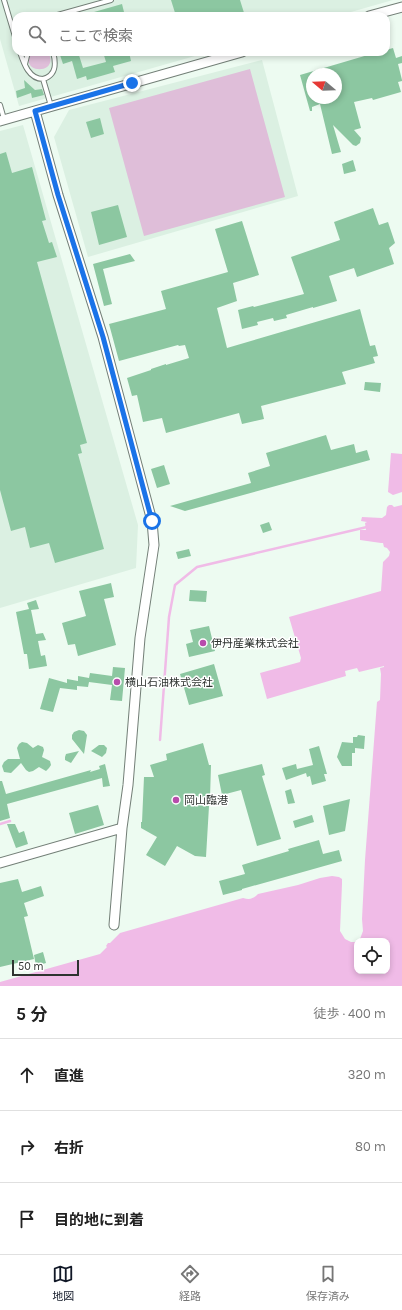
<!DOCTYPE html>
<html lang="ja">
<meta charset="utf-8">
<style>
body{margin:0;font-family:Karla,"Noto Sans JP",sans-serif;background:#f6f6f6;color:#222}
.controls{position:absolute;right:12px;bottom:12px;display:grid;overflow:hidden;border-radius:8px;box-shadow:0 2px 6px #0003}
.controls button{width:36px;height:36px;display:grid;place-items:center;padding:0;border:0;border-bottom:1px solid #e0e0e0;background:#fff;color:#222;font:20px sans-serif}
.compass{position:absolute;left:306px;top:68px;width:36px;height:36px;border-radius:50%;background:#fff;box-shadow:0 2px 6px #0003;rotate:289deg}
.scale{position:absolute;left:12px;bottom:10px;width:67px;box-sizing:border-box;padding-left:4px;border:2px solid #2e3330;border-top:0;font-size:11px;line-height:14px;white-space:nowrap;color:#2e3330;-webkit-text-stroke:3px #fff;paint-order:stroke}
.stop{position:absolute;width:12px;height:12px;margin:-9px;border:3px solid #1a73e8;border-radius:50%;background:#fff}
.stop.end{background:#1a73e8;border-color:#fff;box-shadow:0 1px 4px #0008}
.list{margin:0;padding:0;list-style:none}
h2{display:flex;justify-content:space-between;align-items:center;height:52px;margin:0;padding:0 16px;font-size:17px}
h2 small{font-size:13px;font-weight:400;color:#767676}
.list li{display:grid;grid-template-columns:26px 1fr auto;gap:12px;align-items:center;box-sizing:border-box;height:72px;padding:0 16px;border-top:1px solid #e0e0e0}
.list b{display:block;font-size:15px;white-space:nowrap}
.list em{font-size:13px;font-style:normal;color:#767676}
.icon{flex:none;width:22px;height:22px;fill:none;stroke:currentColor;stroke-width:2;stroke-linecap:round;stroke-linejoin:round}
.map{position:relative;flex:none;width:402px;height:986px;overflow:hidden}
.search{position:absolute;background:#fff;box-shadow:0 2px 6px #0003;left:12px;right:12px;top:12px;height:44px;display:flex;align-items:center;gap:10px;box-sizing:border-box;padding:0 14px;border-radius:12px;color:#767676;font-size:15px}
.sheet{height:268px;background:#fff}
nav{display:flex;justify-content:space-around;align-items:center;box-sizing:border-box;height:56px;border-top:1px solid #e0e0e0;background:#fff;font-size:11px;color:#767676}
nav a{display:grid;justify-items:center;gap:2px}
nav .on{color:#111827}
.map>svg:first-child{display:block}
.built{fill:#dbf0e2}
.green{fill:#dfbed9}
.water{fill:#f0bbe7;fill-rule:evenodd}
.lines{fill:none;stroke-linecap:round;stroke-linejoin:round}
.stream{stroke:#f0bbe7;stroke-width:2.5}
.building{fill:#8cc7a1;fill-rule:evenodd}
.service-casing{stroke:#737f77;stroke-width:6}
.tertiary-casing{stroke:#737f77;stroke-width:11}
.service{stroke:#fff;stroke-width:4}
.tertiary{stroke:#fff;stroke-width:9}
.route{stroke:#1a73e8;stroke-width:5}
.poi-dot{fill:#b84cac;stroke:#fff;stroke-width:1.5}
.labels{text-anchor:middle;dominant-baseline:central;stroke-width:3;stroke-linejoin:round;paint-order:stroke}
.poi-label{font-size:11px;fill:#2e3330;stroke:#fff;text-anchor:start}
</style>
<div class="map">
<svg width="402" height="986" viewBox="0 0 402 986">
<rect width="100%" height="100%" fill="#edfbf1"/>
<path class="built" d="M0,0H393L337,16H16V52H209L19,106L0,39Z
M262,60L298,196L88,257L54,137L69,110Z
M23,125L138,525L136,568L0,608V131Z"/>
<path class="green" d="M31,52H48C61,75 18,75 31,52Z
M250,69L285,197L144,236L109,108Z"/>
<path class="water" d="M391,453L402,454V492L393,495L388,492Z
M389,505H392L394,507L402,505V986H0V982L100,954L107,947L106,946L108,943H110L120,933L243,898C250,900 253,899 258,894L298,885L320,878L332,876L339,877L342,879V884L340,931L345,939L351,942H355L360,939L363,931L362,919L365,860L377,702L380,700L381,674L380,668L384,667V666L359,672L357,668L345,671L346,676L267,699L260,673L300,662L301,658L289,617L381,591L383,562L389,556L390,552L387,548L384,547L383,543H381L360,540V530H366L365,523L367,522L361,521L362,517L382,518L386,515L387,507ZM357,941H387V971H357Z"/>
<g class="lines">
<path class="stream" d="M160,740L169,617L175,585L197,567L367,527
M0,824L10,821"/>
</g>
<path class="building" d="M171,0H240L245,16H176Z
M122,4L125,16H88L87,14Z
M393,48L396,58L402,56V63L398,64L402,80V81L398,82L401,92L373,100L372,98L354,102L361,128L354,130L361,138L360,143L356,146L353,145L333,125L341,152L332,154L320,104L312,107V111H310L300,75L378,52H386V50ZM312,74H336V98H312Z
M59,52H78L83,68L106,62L103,52H129L131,61L113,66L115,72L87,80L86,76L77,79L72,61L63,64Z
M24,80L35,90L42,89L44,95L32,98L31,93L17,98L16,91L25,88Z
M100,118L104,134L91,138L86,122Z
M6,152L12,173L32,167L46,220L42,221L49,243L52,242L57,257L37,262L87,443L80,445L82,453L78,454L104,549L55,563L49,543L30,548L25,527L11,531L0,490V154Z
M353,160L356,171L344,174L342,164Z
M118,205L127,237L99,245L91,212Z
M373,208L379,225L388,222L395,243L389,248L394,264L357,277L354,268L329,276L337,301L313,308V307L286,315L287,318L274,321L273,318L257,322L258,325L242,329L238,310L253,306L254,307L304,294L291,257L340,240L334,222Z
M242,221L259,275L233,283L237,301L217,308L227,348L360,309L370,346L375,345L378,356L373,357L375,363L342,372L346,384L261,406L264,419L242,424L239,413L166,433L162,418L143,422L137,395L132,396L127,378L151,370V369L166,364V365L189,358L185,345L179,346L178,345L119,361L109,324L166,309L161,291L228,272L215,229Z
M130,254L135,261L103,269L112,304L104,306L93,264Z
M365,382L381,383L380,392L364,390Z
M326,435L331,450L354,444L356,453L367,450L370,460L185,511L170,506L251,483L248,473L270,466L266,453Z
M164,465L170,484L157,488L151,469Z
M269,522L272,530L263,533L260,525Z
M189,549L191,556L178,559L176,552Z
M111,583L114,597L104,599L116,645L78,656L75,644L68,645L62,623L86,616L79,591Z
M190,590L207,591L206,602L189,601Z
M36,600L39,609L31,610L36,634L43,633L46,640L38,641L41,656L45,655L47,666L29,669L27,654H24L16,612L29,609L27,603Z
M209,626L215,651L189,657L186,644L193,642L190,630Z
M214,664L223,696L189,705L180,674Z
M113,667L125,668L122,701L110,700L112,685L89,682L88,687L77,686V690L60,688L53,712L40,709L49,678L67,683V679L78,681V676L89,678L90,673L112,676Z
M79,730L84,731L87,735L84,754L72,739V735L74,732Z
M358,735L365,736L364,749L355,748V753H352V766H342L337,757L342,742L353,743V737H357Z
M22,742L27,743L33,748L38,745L43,747L44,750L42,757L50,761L51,765L49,768L46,771L39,767L33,771L29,772L26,770L21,763L11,773L4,772L2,766L4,762L8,759H20L17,748L19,744Z
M203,743L209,765H211L210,798L184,804L209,806L206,857L195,856L177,846L165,866L146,855L157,837L141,828V822H142L144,777H154L150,765L167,760L166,754Z
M99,745H104L107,748L106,753L102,757L91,751Z
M319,746L327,774H324L326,781L312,785L310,776L307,777L306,773L286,780L282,768L296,764L297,769L313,765L309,749Z
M79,751L71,763L65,760V757L66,754Z
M105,764L110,786L103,787L102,778L7,804L10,818L0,821V781H2L6,794L91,770L90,772L100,769L99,766Z
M262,764L265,775L262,776L281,839L257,846L241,790L222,795L218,775Z
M291,789L295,803L288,804L285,791Z
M350,799L345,831L329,835L323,806Z
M98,805L104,825L75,834L69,813Z
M312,815L314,822L295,828L293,821Z
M7,824H15L19,833L24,831L28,844L16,848Z
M319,840L323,854L339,850L342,861L242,889V890L223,895L219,881L245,874L242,865L289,851L288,849Z
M18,879L22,892L41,886L44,896L24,903L28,916L24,917L34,959L0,967V883Z
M43,952L46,963L36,966L34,955Z"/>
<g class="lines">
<g class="service-casing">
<path id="service" d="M4,0L16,40
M54,16L111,0
M20,52C24,64 29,79 43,79L51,106
M25,64L28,52
M43,79C57,75 56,63 53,52
M0,105L4,119"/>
</g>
<g class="tertiary-casing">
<path id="tertiary" d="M369,16L402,7
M35,111L58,195L103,337L152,521L154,545L140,638L128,785L122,828L114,925
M0,121L242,52
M0,863L122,828"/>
</g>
<use href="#service" class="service"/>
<use href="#tertiary" class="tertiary"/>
</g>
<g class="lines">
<path class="route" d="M132,83L35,111L58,195L103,337L152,521"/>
</g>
<g class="poi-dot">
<circle cx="203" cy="643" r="4"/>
<circle cx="117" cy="682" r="4"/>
<circle cx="176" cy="800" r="4"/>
</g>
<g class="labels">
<g class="poi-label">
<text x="211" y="643">伊丹産業株式会社</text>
<text x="125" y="682">横山石油株式会社</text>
<text x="184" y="800">岡山臨港</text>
</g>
</g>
</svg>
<div class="controls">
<button><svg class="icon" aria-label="locate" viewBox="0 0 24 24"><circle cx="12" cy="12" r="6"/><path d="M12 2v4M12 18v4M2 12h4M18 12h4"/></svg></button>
</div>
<svg class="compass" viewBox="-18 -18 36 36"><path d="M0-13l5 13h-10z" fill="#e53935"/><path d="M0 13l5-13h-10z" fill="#767676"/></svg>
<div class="scale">50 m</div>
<div class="stop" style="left:152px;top:521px"></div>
<div class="stop end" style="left:132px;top:83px"></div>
<div class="search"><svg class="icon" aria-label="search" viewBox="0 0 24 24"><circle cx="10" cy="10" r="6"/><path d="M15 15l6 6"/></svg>ここで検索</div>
</div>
<section class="sheet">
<h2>5 分<small>徒歩 · 400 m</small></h2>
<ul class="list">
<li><svg class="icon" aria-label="ahead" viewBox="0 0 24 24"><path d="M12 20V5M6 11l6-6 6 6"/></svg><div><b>直進</b></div><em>320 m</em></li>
<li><svg class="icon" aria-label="right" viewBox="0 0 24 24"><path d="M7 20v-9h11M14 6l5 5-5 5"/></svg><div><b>右折</b></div><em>80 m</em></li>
<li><svg class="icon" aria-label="arrive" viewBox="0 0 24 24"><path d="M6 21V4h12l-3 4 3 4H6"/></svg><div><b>目的地に到着</b></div></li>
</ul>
</section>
<nav>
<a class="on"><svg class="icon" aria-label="map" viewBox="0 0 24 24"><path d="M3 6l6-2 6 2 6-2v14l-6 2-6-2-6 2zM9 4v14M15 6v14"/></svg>地図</a>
<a><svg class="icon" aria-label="directions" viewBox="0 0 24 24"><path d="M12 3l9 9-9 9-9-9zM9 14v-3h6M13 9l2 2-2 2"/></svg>経路</a>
<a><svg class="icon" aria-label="saved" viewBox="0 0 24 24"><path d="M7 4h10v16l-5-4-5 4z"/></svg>保存済み</a>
</nav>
